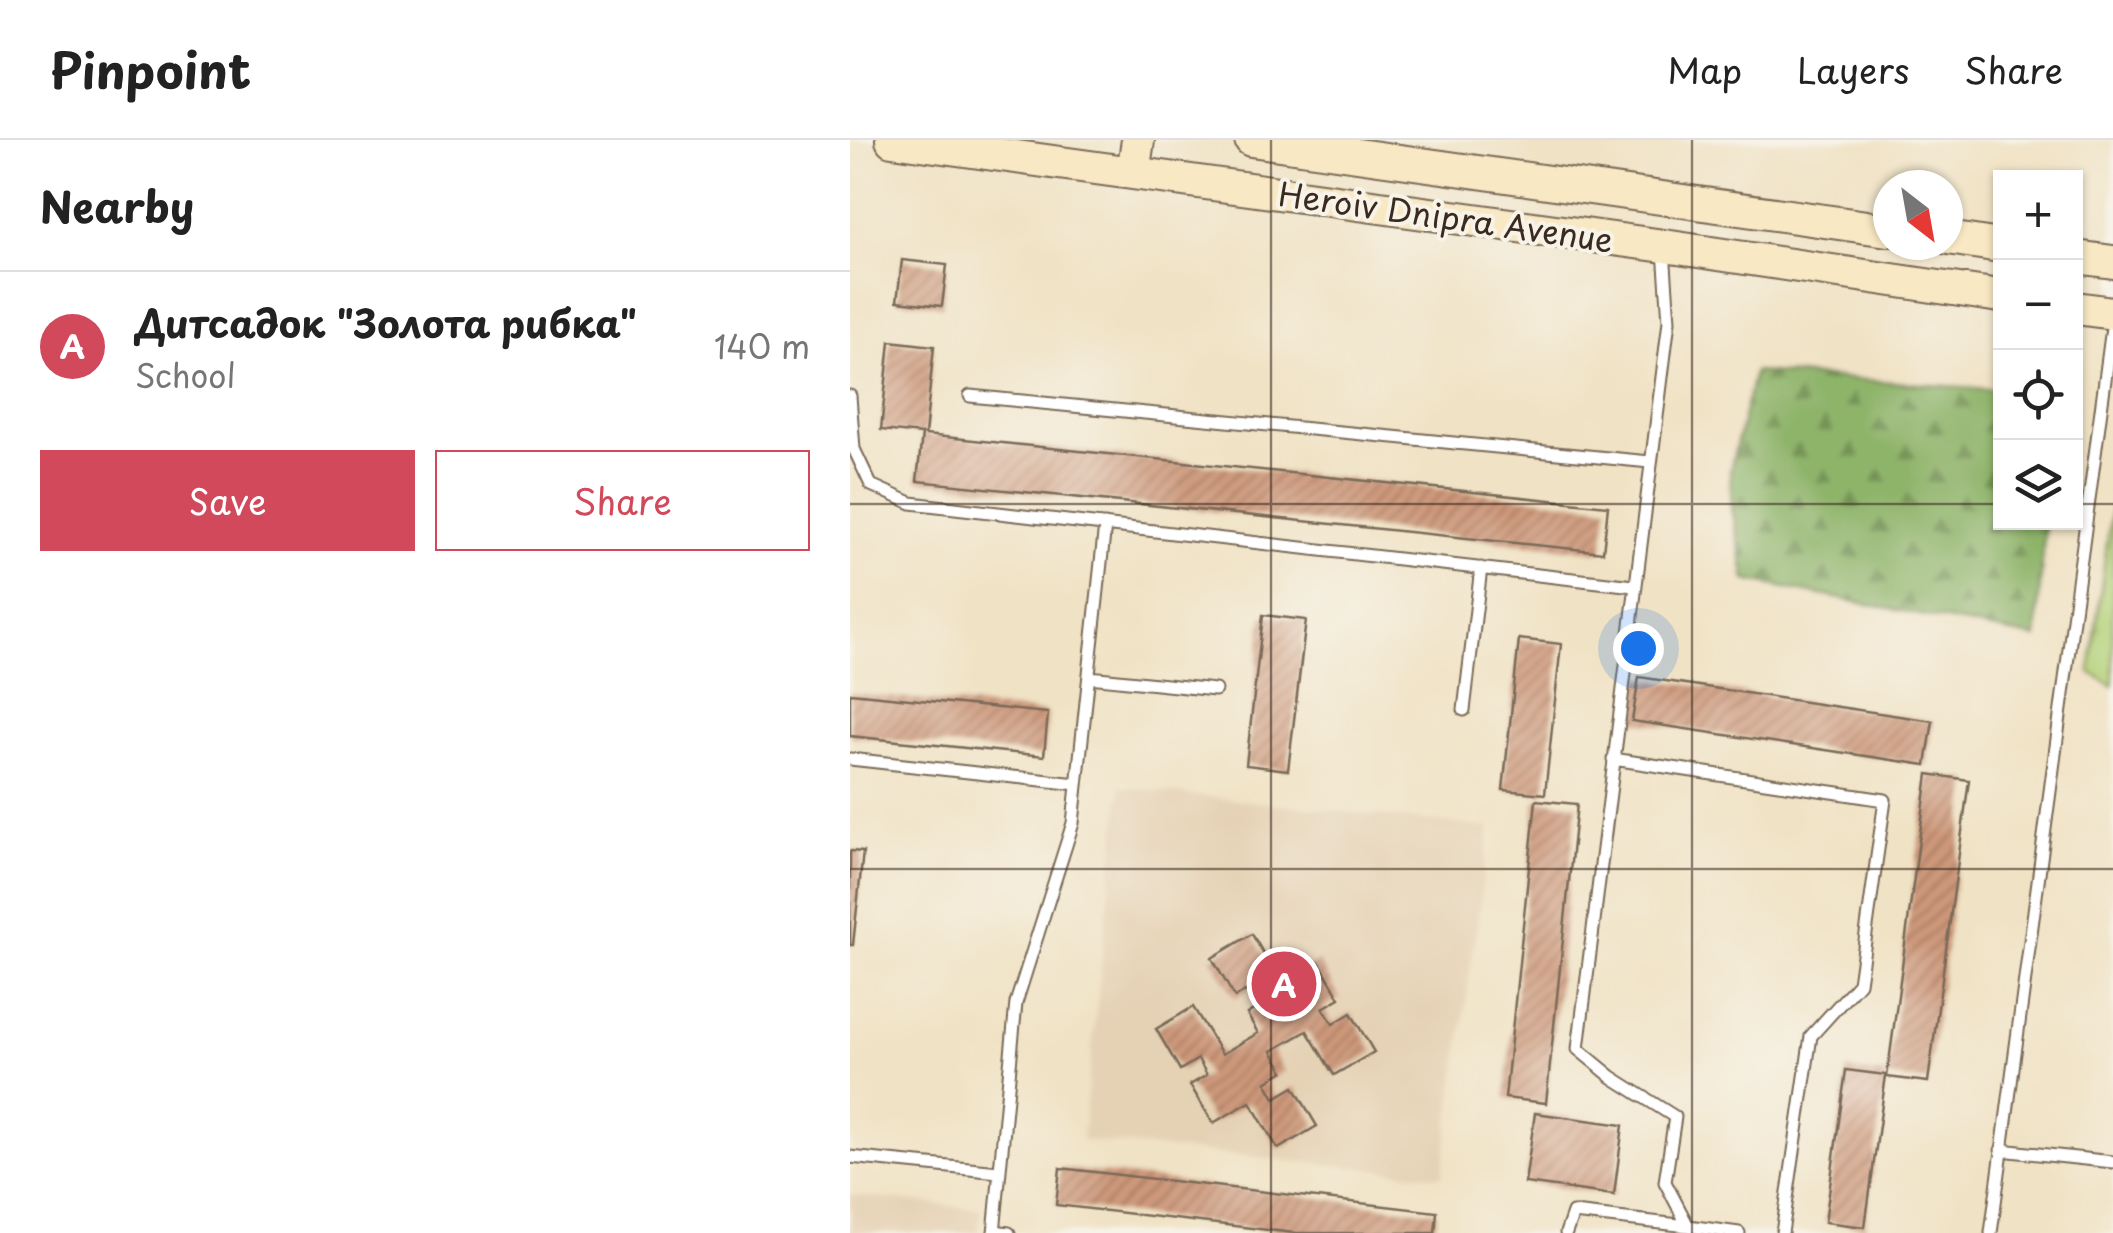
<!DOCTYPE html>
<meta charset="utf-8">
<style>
body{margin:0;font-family:"Playpen Sans",sans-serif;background:#f6f6f6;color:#222}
.controls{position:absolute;right:30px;top:30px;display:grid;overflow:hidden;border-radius:0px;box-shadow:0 2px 8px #0004}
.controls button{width:90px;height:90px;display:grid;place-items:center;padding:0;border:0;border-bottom:2px solid #e0e0e0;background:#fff;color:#222;font:50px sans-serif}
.compass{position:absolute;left:1023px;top:30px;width:90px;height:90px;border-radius:50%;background:#fff;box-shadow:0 2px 8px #0004;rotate:149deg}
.you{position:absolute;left:788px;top:508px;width:35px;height:35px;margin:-25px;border:8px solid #fff;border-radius:50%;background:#1a73e8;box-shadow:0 0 0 15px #1a73e833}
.badge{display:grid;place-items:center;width:65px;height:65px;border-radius:50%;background:#d1495b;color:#fff;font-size:32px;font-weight:700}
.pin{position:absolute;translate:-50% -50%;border:5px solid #fff;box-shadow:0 2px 10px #0006}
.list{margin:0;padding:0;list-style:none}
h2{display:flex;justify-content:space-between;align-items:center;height:130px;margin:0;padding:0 40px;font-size:42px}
h2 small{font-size:32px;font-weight:400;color:#767676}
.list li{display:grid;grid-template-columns:65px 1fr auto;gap:30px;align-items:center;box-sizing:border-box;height:150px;padding:0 40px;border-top:2px solid #e0e0e0}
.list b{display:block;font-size:38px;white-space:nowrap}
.list p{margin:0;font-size:32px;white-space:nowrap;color:#767676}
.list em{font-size:32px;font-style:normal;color:#767676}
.actions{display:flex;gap:20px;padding:30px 40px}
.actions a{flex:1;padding:22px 0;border:2px solid #d1495b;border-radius:0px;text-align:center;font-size:35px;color:#d1495b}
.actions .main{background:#d1495b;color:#fff}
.icon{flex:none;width:55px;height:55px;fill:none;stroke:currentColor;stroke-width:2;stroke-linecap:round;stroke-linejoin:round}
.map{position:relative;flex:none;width:1263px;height:1093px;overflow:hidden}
header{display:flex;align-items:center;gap:60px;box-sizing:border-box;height:140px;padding:0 50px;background:#fff;border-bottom:2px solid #e0e0e0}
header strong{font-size:48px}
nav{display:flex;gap:55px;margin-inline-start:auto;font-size:35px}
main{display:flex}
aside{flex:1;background:#fff}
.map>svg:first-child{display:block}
.built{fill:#e5d1b4}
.grass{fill:url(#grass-tufts);stroke:#777e4c;stroke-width:2.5}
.forest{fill:url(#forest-firs);stroke:#646f44;stroke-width:2.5}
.building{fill:url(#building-hatch)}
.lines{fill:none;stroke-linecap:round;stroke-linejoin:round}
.lane-casing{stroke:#7a6a58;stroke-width:15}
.secondary-casing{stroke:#7a6a58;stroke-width:36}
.lane{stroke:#fff;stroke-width:11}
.secondary{stroke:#f8e8c3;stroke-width:32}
.grid{fill:none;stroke:#3b2a1e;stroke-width:2.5;stroke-opacity:0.55}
.labels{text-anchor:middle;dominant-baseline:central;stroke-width:8;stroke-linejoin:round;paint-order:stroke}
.street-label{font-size:32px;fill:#3b2a1e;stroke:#f7f3e8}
</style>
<header>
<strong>Pinpoint</strong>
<nav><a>Map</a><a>Layers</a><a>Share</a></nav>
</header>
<main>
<aside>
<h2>Nearby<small></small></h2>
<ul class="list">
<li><span class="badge">A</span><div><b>Дитсадок &quot;Золота рибка&quot;</b><p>School</p></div><em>140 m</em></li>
</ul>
<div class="actions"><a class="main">Save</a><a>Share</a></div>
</aside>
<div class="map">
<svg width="1263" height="1093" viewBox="0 0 1263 1093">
<defs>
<pattern id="grass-tufts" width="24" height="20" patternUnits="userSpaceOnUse" patternTransform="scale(2.5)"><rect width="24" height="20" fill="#b3d27a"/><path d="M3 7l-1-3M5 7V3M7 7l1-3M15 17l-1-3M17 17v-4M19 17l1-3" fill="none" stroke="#9bb469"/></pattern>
<pattern id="forest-firs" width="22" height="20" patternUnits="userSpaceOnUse" patternTransform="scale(2.5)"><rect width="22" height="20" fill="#8eb46a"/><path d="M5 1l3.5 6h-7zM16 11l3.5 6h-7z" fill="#759357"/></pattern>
<pattern id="building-hatch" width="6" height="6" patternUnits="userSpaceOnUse" patternTransform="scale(2.5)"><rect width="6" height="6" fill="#ce987a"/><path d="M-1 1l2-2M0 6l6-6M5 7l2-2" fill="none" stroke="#a87c63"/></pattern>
</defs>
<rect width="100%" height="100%" fill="#f7f3e8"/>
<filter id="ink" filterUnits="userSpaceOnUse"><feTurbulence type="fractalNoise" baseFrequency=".01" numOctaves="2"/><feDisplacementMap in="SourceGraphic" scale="20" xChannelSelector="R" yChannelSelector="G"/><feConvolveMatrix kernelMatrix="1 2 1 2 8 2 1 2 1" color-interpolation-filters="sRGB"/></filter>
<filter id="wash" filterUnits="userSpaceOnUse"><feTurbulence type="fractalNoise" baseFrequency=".0048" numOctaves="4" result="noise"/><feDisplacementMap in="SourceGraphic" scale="40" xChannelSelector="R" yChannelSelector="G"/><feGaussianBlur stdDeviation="2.25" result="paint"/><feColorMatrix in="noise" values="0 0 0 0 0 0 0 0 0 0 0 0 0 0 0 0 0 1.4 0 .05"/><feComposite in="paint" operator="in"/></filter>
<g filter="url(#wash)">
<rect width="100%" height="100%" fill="#f0e2c4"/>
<path class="built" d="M271,647L640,688L592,1036L232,1000Z
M0,1055L131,1069L128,1093H0Z"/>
<path class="grass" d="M1263,358V546L1240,532Z"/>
<path class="forest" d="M904,232L1150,250V382L1195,383L1186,498L896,440L882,367L880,331Z"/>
<g id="blocks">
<path class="building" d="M52,120L97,125L92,166L47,161Z
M40,201L84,206L75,295L758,366L753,412L67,341L72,294L31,290Z
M413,475L456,480L438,630L396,625Z
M669,499L711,504L695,654L653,650Z
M789,537L1083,581L1076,625L782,581Z
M0,553L198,573L194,616L0,596Z
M1078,634L1119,640L1078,942L1037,937Z
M686,660L727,664L696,963L655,958Z
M0,711L13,712L3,805H0Z
M402,794L431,844L469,822L490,858L473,868L483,884L501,873L524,912L484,935L457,891L422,911L434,931L416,942L425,958L444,947L467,986L428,1009L400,962L363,983L340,945L357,935L348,919L330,930L306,889L343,867L372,914L408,893L397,874L413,864L403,846L385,858L362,818Z
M996,930L1036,935L1015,1087L975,1082Z
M685,973L773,985L764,1055L675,1043Z
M210,1028L587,1072L585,1093H444L206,1065Z"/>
</g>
</g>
<g filter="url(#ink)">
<use href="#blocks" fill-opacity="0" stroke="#7a6a58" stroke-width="2.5"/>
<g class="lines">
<g class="lane-casing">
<path id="lane" d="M814,110L819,181L728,909L762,937L825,977L815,1042L838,1086L889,1093
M0,256L4,309L21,345L61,363L784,446
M120,256L800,322
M239,537L365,550
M614,570L631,428
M0,619L227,644
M763,619L1035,660L1009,843L961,896L932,1093
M1151,1010L1263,1022
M0,1017L149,1032
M144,1091L159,1093
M144,1093L166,863L223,683L255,385
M716,1093L723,1073L838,1086
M1141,1093L1263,180"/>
</g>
<g class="secondary-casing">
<path id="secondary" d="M42,0L814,106L1150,156
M401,0L1038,90
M283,33L288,0
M1098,98L1150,106
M1226,117L1263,122
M1226,168L1263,173"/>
</g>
<use href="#lane" class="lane"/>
<use href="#secondary" class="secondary"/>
</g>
</g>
<path class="grid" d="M421,0V1093M842,0V1093M0,364H1150M1226,364H1263M0,729H1263"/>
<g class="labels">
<g class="street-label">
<text transform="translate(596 76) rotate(8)">Heroiv Dnipra Avenue</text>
</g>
</g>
</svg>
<div class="controls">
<button>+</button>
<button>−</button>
<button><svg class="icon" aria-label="locate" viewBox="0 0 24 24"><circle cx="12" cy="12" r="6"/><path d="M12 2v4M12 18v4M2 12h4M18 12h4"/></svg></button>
<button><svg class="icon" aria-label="layers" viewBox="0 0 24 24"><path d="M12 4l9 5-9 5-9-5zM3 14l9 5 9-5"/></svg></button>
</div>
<svg class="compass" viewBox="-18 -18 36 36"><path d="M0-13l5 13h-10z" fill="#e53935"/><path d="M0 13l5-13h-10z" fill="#767676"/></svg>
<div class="you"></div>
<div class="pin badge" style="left:434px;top:844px">A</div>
</div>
</main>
